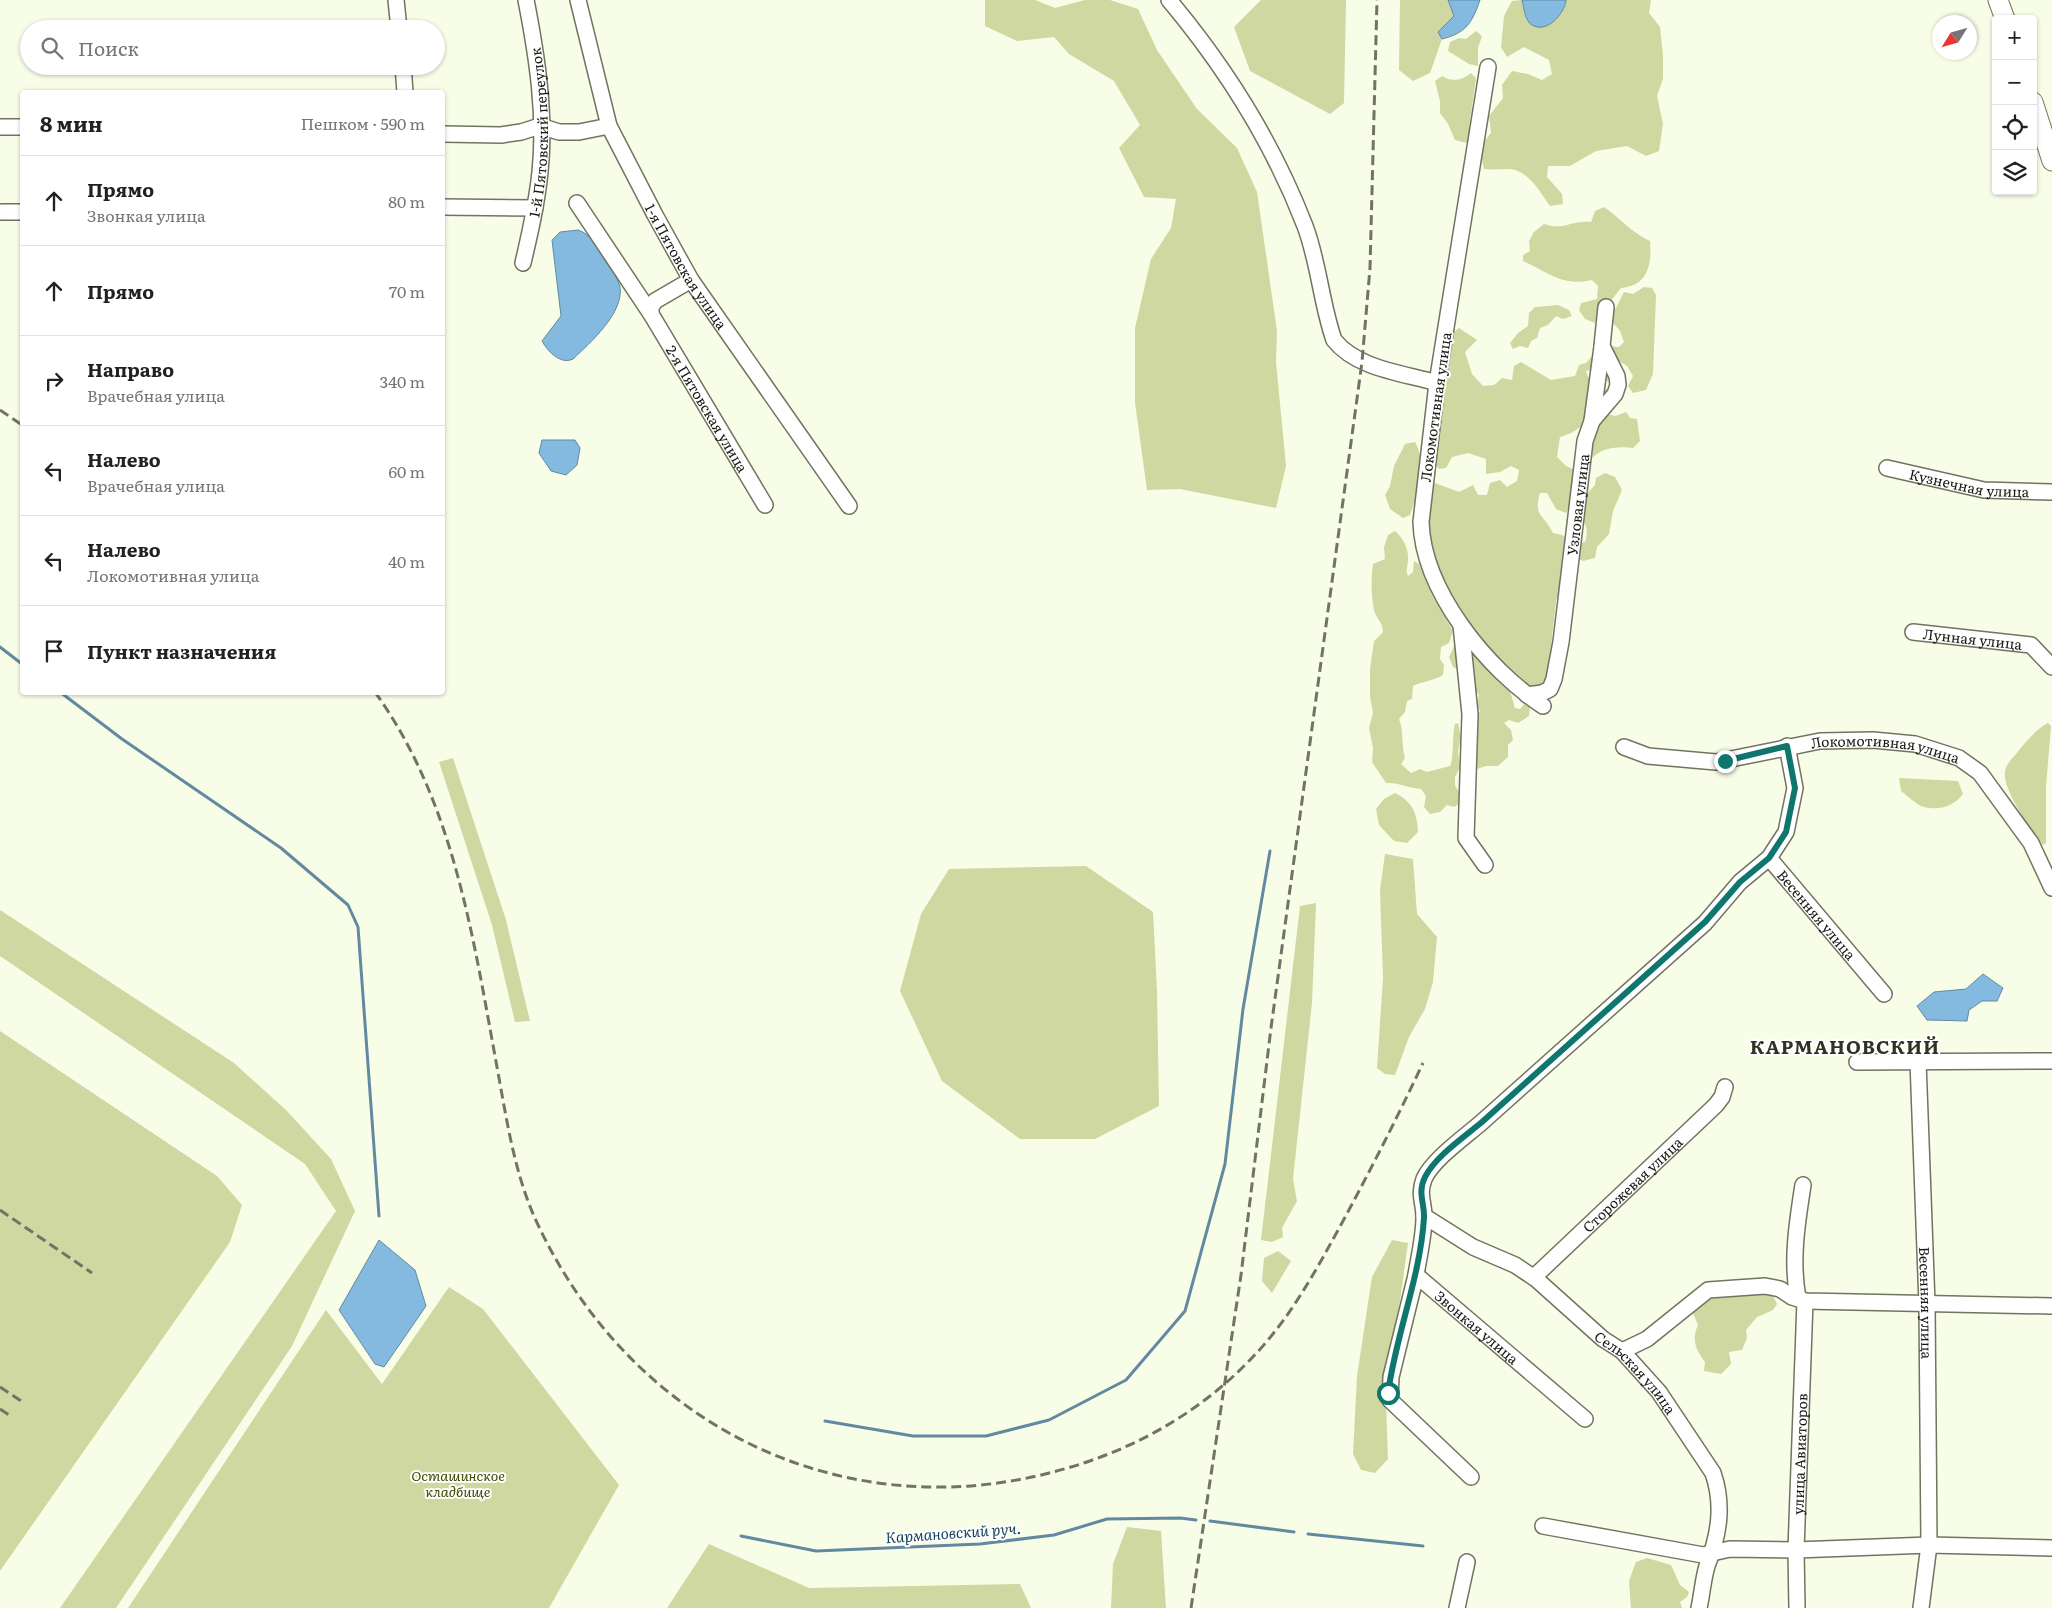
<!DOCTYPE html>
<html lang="ru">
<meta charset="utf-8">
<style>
body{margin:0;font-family:Literata,serif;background:#f2f2f2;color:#202124}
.controls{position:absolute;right:15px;top:15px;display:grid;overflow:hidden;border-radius:5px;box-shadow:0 1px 4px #0004}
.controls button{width:45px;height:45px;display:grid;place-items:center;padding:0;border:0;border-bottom:1px solid #e0e0e0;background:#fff;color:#202124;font:25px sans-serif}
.compass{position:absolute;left:1932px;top:15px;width:45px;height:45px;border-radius:50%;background:#fff;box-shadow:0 1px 4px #0004;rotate:233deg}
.stop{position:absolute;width:15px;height:15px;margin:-11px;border:4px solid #0f766e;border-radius:50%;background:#fff}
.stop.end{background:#0f766e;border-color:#fff;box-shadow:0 1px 5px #0008}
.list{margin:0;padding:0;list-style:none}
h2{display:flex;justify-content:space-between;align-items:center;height:65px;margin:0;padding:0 20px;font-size:21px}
h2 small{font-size:16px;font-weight:400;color:#757577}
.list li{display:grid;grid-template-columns:32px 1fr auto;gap:15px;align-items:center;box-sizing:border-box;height:90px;padding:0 20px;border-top:1px solid #e0e0e0}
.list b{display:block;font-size:19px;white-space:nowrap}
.list p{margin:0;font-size:16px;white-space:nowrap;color:#757577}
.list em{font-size:16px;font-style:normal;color:#757577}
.icon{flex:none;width:28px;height:28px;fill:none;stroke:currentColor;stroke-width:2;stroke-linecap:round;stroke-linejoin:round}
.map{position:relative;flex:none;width:2052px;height:1608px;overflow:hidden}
.search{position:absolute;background:#fff;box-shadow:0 1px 4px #0004;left:20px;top:20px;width:425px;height:55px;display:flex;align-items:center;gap:12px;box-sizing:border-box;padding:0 18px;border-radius:28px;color:#757577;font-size:19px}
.panel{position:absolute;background:#fff;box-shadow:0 1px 4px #0004;left:20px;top:90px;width:425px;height:605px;border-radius:5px}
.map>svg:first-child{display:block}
.green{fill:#ced8a0}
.water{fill:#84badf;stroke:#6389a1}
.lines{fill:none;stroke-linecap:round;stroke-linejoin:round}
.stream{stroke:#6389a1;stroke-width:3}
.minor-casing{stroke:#707460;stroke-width:18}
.major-casing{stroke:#707460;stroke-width:21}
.minor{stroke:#fff;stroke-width:15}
.major{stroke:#fff;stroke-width:19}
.rail{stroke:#717366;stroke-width:3;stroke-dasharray:10 5;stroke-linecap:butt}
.route{stroke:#0f766e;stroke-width:6}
.labels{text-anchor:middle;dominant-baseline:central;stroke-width:4;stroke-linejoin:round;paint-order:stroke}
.street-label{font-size:14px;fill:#171811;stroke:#fff}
.park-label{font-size:14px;font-style:italic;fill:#434a04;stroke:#fff}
.water-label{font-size:15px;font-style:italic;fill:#1a445e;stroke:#fff}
.district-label{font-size:19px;font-weight:bold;letter-spacing:1px;fill:#303321;stroke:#fff}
</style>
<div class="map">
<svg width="2052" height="1608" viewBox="0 0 2052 1608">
<rect width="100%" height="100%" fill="#f8fde7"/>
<path class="green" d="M985,0H1035L1055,8L1085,0H1110L1138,9L1157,50L1197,109L1237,148L1257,192L1277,331L1276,362L1286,466L1276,508L1180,489L1147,490L1135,403V328L1151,259L1171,228L1176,199L1144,197L1119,148L1140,125L1114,81L1069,54L1054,37L1017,41L985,26Z
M1261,0H1346L1344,103L1330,114L1250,71L1234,27Z
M1400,0H1448L1454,16L1438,32L1442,39L1430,73L1413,81L1399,70Z
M1522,0L1528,20L1566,0H1651L1649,13L1660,27L1663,55V79L1657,96L1663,124L1659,151L1646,156L1627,146L1596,151L1570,166H1548L1547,177L1562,194L1563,204L1550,206C1540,192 1527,168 1507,169C1499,169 1492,170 1484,169C1480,152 1479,147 1491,133L1489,116L1503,98L1502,85L1512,71L1528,74L1542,80L1552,74L1549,60L1524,47L1507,57L1501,47L1504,16L1512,1Z
M1476,31L1482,36L1478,48V66L1469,64L1448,51L1450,42L1459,38L1466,39Z
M1471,73L1476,78L1469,127L1471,134L1467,143L1455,140L1448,124L1440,113V101L1435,81L1442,76C1452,82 1461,81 1471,73Z
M1604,207C1620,218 1632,233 1650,241C1652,264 1648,286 1621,288L1610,302L1602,299L1595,323L1585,319L1579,310L1581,303L1597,299L1598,286L1592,280C1563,287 1548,272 1523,261V255L1530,251L1529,241L1534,232L1544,224C1563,231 1571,220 1591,222L1595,211Z
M1644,287L1652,288L1656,295L1653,374L1646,390L1633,393L1628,386L1633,376L1627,366L1616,359L1609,361L1608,382C1603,374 1596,368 1586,371L1588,377L1592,376L1608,391C1593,412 1586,430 1560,437L1557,457L1566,466L1577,471L1573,501L1566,513L1556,509L1547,493H1540C1533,517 1544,514 1553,533L1562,535L1567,539L1563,576L1556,601L1547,683L1542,688C1522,689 1509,671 1497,657C1472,629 1430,569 1428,531C1427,524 1429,516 1429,508C1430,499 1429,491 1435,483L1459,492L1473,485L1478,495H1487L1490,483L1500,480L1507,487L1517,481L1519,470L1511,466L1500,472L1486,474V459L1468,453L1452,457L1446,468L1439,469L1435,464L1449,336L1459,328L1477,340L1465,352L1472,374L1483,386L1494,385L1502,378L1512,380L1514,366L1521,362L1551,380L1575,376L1579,365L1586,363L1592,356L1601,358L1608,346L1619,347L1624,342L1620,331L1608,317L1609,312L1616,308L1624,292L1633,294Z
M1558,305L1569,310L1572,316L1563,319L1556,316L1548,325L1540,328L1537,338L1531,341L1528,348L1520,346L1513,349L1510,343L1518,333L1528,326L1529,313L1535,307Z
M1626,412L1630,418L1637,419L1640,441L1633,448C1616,446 1598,448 1588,463L1590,439L1604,413L1615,416Z
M1415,442C1427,463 1418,492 1410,515L1403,518L1390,509L1385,495L1390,486L1394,466L1405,444Z
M1605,473L1615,477L1622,490L1613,511L1609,534L1597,547L1595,558L1583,561L1578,559L1579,543L1585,542C1588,531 1588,526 1580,518L1584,497L1595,485L1596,478Z
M1395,531C1403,538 1409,549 1408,560C1408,567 1405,570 1408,576L1413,572L1414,561L1419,564L1432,595L1453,631L1449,643L1441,647L1440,659L1444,665L1443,675C1433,681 1423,681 1413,686L1412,699L1407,701L1405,712L1399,719C1404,732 1401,744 1405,758L1401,764L1411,773L1420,769L1427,772L1450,766C1454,760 1452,734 1455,724L1458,723L1461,738L1458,751L1460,767L1455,777V785L1461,796L1460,803L1454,807L1447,805L1440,812L1430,814L1424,807L1426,796L1421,789C1408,788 1398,782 1386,783L1372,762L1373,748L1369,728L1373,713L1370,696V669L1374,641L1383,632C1383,622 1376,619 1374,610C1371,594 1371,580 1373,564L1385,559L1384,547L1388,535Z
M1463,640L1509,688L1515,708L1520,709L1526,702L1530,706L1529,716L1518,723L1509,720L1504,723L1511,730L1513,740L1508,745V757L1498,766H1486L1477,769L1470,766L1471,726L1480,711L1477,706L1479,694L1468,690L1463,671L1453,667L1449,657L1455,644Z
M2048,723L2051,726L2046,787V843L2043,845L2037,840C2028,824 2002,789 2005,771C2007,762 2015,756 2020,749C2028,739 2037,729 2048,723Z
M453,758L506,920L530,1021L515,1022L492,925L439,762Z
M1899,778L1958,781L1963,794C1954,806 1939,811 1924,807C1916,805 1907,795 1901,791Z
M1395,793C1413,802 1417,813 1418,832L1407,843L1394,841L1379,825L1376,809L1384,799Z
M1385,854L1413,859L1417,914L1437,937L1433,982L1425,1009L1409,1037L1395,1075L1385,1074L1377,1068L1383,978L1380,890Z
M1086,866L1153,912L1157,991L1159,1106L1095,1139H1020L942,1081L900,991L921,914L949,869Z
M1316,903L1312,1003L1293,1179L1297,1201L1282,1228L1283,1237L1272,1242L1261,1240L1300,906Z
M0,910L234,1063L287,1111L331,1159L355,1211L292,1346L116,1608H60L336,1211L305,1164L0,956Z
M0,1031L217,1176L242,1205L230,1242L0,1571Z
M1392,1240L1408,1243L1400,1301L1385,1375L1388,1459L1375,1473L1361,1470L1353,1454L1357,1376L1372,1277Z
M1278,1251L1291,1261L1272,1293L1262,1281L1264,1258Z
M449,1287L483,1309L619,1485L549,1608H128L326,1310L382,1384Z
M1763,1292L1773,1296L1777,1304L1773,1310L1757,1317L1746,1330L1747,1338L1742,1350L1729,1352L1731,1364L1721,1374L1704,1371L1705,1362C1696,1350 1691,1340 1698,1325L1693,1313L1699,1301L1710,1295Z
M1127,1527L1161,1531L1166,1608H1111L1113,1564Z
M709,1544L809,1588L1020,1584L1031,1608H667Z
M1647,1558L1671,1565L1680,1585L1689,1592L1687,1597L1680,1602L1682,1608H1631L1629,1581L1636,1562Z"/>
<path class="water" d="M1448,0H1480C1472,23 1466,33 1442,39L1438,32L1454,16Z
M1522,0H1566V1C1564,13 1548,34 1532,25C1525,21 1524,8 1522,0Z
M578,230C591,234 596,246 603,257C608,266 618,277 620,287C624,313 590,343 573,359C561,365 548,352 542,341L561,316L552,240L560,232Z
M542,440H575L580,448L577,465L566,475L551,471L539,453Z
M1983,974L2003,988L1997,1001H1982L1969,1010L1967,1021L1927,1020L1917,1006L1934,992L1966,989Z
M379,1240L415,1270L426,1306L384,1367L375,1364L339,1310Z"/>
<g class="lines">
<path class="stream" d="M0,647L22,664
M60,692L122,739L281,848L348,905L358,927L379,1216
M825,1421L913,1436H986L1049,1420L1126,1380L1185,1311L1225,1164L1243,1009L1270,851
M1210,1521L1294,1532
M1308,1534L1423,1546
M741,1536L816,1551L980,1544L1054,1535L1107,1519L1180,1518L1196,1520"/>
<g class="minor-casing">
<g id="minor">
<path d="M396,0L399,29"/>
<path id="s1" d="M578,0L609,126L655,215L691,280L849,506"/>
<path d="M1169,0C1226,68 1273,143 1305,226C1319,263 1321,303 1334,340C1357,369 1403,373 1437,383"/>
<path d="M403,66L405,92"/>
<path d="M1488,67L1437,383L1421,522C1423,591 1487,669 1543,706"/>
<path d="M0,127H22"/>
<path d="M442,134L501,135L521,132L540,126L559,132H579L609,126"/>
<path d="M577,203L651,314"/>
<path d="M442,207L535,208"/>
<path d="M2,212H22"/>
<path id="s2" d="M523,263C530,233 537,203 540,172C546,115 537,56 526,0"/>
<path id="s3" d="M691,280L655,301L651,307V314L765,505"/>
<path d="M1592,421L1602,347"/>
<path id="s4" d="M1887,468L1984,490L2052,492"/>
<path d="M1461,625L1470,714L1466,838L1485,865"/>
<path id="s5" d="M1913,632L2031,645L2052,667"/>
<path id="s6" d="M1527,695L1542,693L1550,689L1554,679L1561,642L1585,441L1592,421L1615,394L1618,385L1617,376L1602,346L1606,307"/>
<path id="s7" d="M1624,747L1648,756L1716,762L1820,741L1873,740L1915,744L1959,758L1980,773L2031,843L2052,888"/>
<path id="s8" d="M1769,858L1884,994"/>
<path id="s9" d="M1918,1061L1927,1304L1929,1545L1921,1608"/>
<path d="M1857,1062L2052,1061"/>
<path id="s10" d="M1424,1216L1473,1247L1515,1265L1536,1279L1603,1339L1622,1351L1659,1392L1713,1473C1724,1505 1719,1535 1707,1566C1703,1579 1702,1595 1699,1608"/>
<path d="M1416,1275C1419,1256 1424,1236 1424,1217C1424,1202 1418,1195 1424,1179C1432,1160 1466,1136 1482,1122L1705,923L1740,882L1769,858L1786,832L1795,788L1787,746"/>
<path id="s11" d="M1534,1277L1716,1105L1722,1097L1725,1087"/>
<path d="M1798,1298C1791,1261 1797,1223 1803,1185"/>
<path d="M1622,1351L1647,1339L1708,1290L1765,1286L1780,1289L1792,1297L1805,1301L2052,1306"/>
<path id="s12" d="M1471,1477L1390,1400L1391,1377L1416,1275L1585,1419"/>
<path d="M1543,1526L1703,1555L1730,1549L1796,1550L1929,1545L2052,1548"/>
<path d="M1457,1608L1467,1562"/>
<path id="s13" d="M1797,1608L1796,1550L1805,1301"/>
</g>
</g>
<g class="major-casing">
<path id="major" d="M1998,0L2005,19
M2033,102L2052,161"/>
</g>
<use href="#minor" class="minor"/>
<use href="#major" class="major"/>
<path class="rail" d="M0,410L22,425
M375,692C454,802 473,937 497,1067C507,1121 515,1179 540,1229C638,1432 853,1533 1071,1467C1135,1448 1196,1414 1244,1366C1288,1323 1314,1274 1343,1221C1371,1169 1398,1116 1423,1063
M0,1210L92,1273
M0,1387L24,1403
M0,1409L12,1417
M1191,1608L1241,1275L1271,1028L1362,362L1370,268L1377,0"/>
</g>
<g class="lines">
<path class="route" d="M1388,1393C1396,1334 1420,1278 1424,1218C1425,1204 1417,1193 1425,1177C1436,1156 1464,1137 1482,1122L1705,922L1740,882L1769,858L1786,832L1795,788L1787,746L1725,761"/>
</g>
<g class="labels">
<g class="street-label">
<text stroke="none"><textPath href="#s2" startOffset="132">1-й Пятовский переулок</textPath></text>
<text stroke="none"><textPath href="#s1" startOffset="290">1-я Пятовская улица</textPath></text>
<text transform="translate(1435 407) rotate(-82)">Локомотивная улица</text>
<text stroke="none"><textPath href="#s3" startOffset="166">2-я Пятовская улица</textPath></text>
<text stroke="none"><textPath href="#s4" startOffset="84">Кузнечная улица</textPath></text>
<text stroke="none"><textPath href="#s6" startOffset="211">Узловая улица</textPath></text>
<text stroke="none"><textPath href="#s5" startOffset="60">Лунная улица</textPath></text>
<text stroke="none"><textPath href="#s7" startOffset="266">Локомотивная улица</textPath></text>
<text stroke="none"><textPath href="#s8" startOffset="74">Весенняя улица</textPath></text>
<text stroke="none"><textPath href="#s11" startOffset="135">Сторожевая улица</textPath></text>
<text stroke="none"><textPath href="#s9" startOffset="242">Весенняя улица</textPath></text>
<text stroke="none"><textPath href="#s12" startOffset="320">Звонкая улица</textPath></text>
<text stroke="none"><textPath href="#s10" startOffset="266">Сельская улица</textPath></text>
<text stroke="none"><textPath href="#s13" startOffset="154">улица Авиаторов</textPath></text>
</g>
<g class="park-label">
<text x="458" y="1475">Осташинское<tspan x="458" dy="16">кладбище</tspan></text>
</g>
<g class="water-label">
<text transform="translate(953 1532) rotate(-4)">Кармановский руч.</text>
</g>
<g class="district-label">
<text x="1845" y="1046">КАРМАНОВСКИЙ</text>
</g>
</g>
</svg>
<div class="controls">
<button>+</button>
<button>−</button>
<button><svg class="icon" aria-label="locate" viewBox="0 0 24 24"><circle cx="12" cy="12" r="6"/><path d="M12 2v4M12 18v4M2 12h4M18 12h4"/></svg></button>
<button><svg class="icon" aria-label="layers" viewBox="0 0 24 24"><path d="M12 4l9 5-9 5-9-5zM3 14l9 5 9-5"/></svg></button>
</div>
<svg class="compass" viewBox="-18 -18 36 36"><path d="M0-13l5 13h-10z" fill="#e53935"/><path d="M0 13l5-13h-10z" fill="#757577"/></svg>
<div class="stop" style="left:1388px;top:1393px"></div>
<div class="stop end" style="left:1725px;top:761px"></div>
<div class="search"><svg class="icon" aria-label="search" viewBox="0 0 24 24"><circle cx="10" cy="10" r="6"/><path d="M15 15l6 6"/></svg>Поиск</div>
<section class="panel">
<h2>8 мин<small>Пешком · 590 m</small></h2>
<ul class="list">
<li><svg class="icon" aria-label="ahead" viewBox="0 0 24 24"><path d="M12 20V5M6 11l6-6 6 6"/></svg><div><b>Прямо</b><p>Звонкая улица</p></div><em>80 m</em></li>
<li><svg class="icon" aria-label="ahead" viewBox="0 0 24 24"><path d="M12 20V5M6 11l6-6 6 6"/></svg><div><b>Прямо</b></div><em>70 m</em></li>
<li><svg class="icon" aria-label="right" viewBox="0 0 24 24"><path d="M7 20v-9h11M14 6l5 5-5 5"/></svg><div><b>Направо</b><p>Врачебная улица</p></div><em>340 m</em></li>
<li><svg class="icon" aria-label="left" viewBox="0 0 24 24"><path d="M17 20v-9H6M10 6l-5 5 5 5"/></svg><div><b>Налево</b><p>Врачебная улица</p></div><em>60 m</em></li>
<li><svg class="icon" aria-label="left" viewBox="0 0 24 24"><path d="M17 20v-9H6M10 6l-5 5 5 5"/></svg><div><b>Налево</b><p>Локомотивная улица</p></div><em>40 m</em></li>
<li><svg class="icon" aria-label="arrive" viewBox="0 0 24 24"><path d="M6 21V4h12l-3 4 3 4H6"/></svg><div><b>Пункт назначения</b></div></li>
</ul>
</section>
</div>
